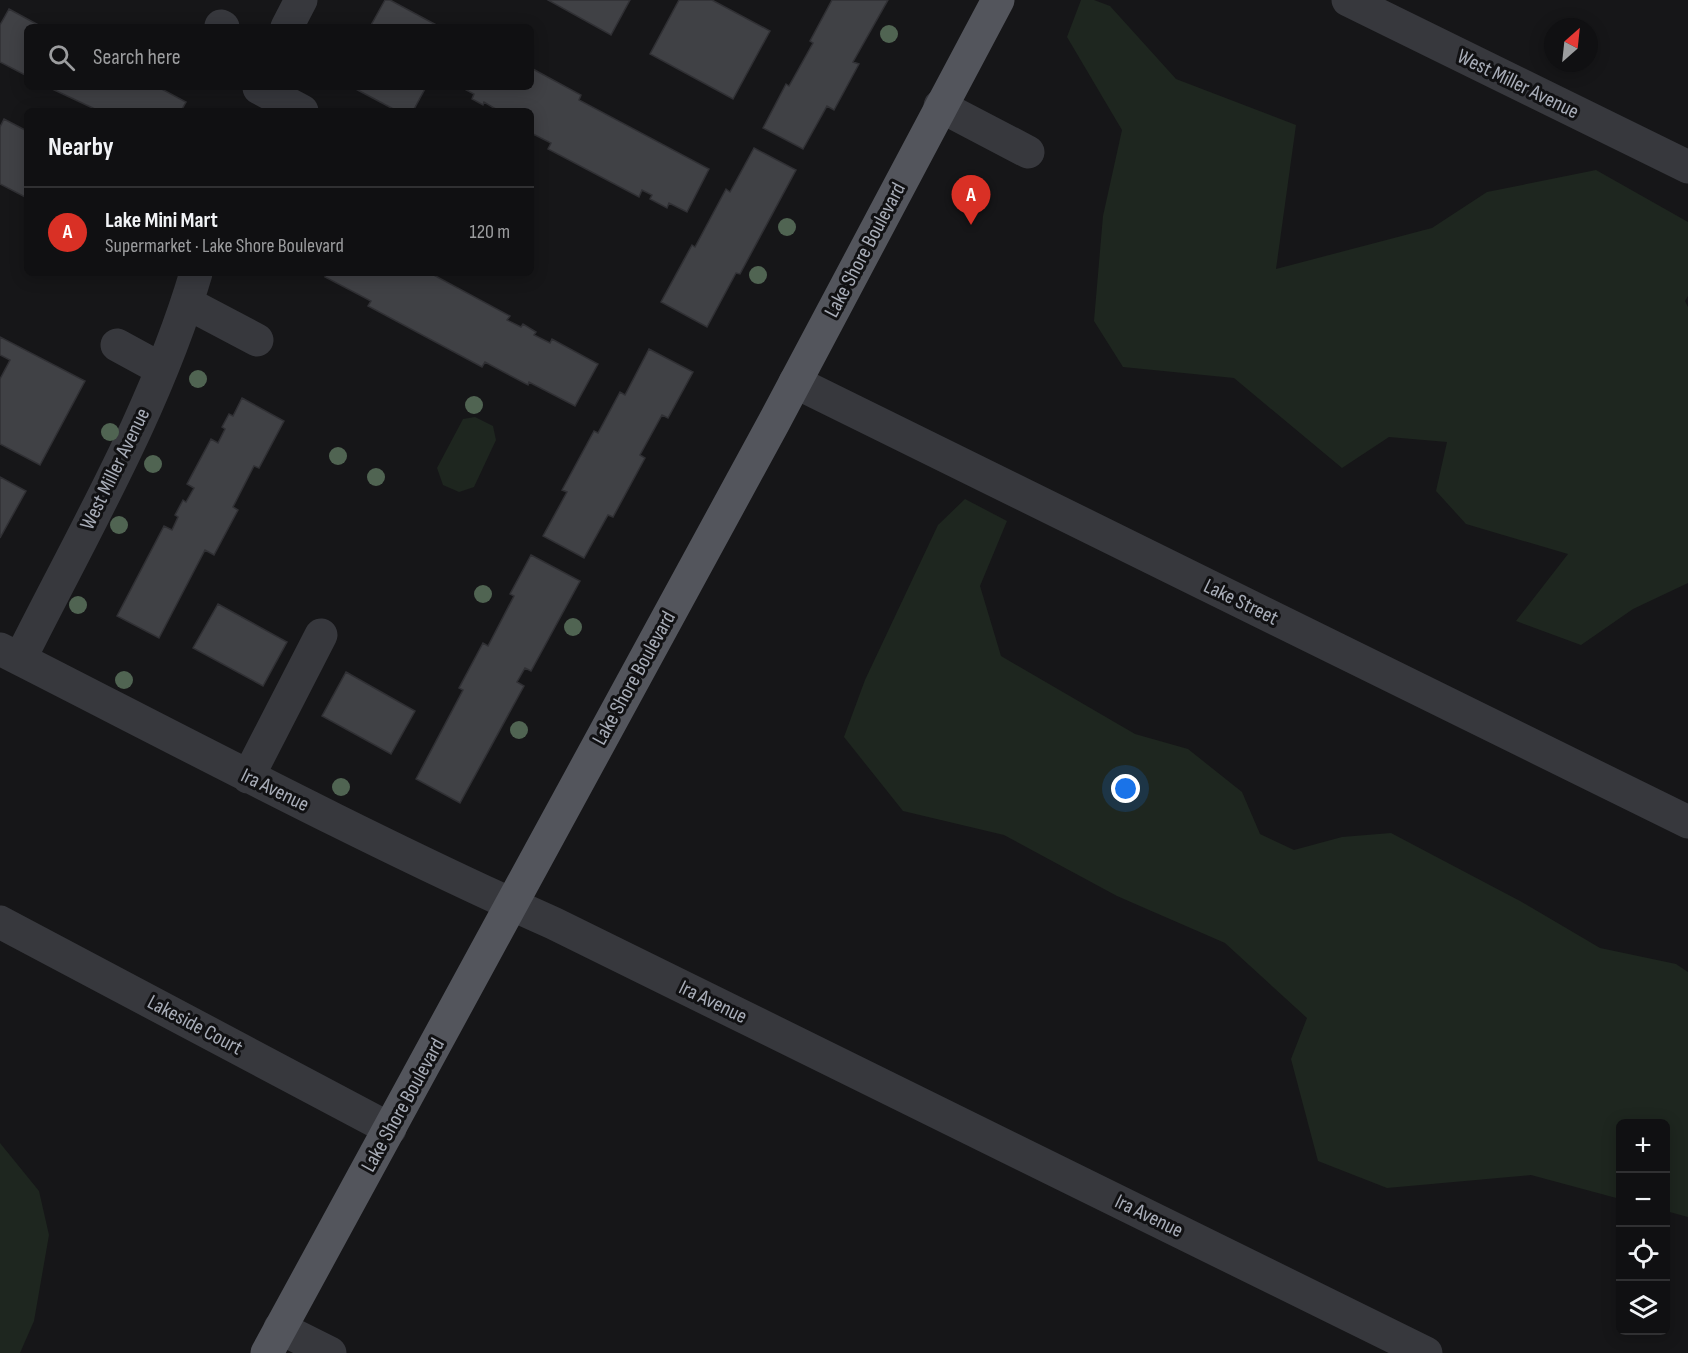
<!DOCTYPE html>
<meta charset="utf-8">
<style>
body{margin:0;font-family:"Sofia Sans Condensed",sans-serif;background:#1e1e20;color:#f1f3f6}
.controls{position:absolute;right:18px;bottom:18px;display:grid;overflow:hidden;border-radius:9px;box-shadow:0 3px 15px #0003}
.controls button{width:54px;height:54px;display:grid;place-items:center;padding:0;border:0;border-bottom:2px solid #303032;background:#101012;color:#f1f3f6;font:30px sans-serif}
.compass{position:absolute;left:1544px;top:18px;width:54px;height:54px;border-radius:50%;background:#101012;box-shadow:0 3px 15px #0003;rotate:27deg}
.you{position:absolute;left:1126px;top:789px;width:21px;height:21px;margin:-15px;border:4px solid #fff;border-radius:50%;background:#1a73e8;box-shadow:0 0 0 9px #1a73e833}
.badge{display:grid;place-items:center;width:39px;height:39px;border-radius:50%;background:#d93025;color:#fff;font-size:20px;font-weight:700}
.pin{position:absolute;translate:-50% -50px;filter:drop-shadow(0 2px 3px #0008)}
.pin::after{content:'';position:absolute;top:32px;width:21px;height:18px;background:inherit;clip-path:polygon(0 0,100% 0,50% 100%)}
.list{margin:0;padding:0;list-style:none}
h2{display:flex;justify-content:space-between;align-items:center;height:78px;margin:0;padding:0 24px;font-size:26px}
h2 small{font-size:20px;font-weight:400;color:#9c9d9f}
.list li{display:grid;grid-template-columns:39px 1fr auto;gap:18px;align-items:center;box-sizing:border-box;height:90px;padding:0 24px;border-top:2px solid #303032}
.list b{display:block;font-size:22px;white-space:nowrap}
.list p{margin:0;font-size:20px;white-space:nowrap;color:#9c9d9f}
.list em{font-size:20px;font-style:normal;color:#9c9d9f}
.icon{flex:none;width:33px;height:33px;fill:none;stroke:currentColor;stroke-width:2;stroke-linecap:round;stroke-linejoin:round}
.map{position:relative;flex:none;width:1688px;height:1353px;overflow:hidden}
.search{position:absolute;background:#101012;box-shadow:0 3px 15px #0003;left:24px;top:24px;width:510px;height:66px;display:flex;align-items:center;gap:15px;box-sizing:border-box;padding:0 21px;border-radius:9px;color:#9c9d9f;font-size:22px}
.panel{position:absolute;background:#101012;box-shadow:0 3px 15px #0003;left:24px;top:108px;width:510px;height:168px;border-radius:9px}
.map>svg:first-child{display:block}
.green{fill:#1e261f}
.building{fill:#404145;stroke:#303034;stroke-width:1.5}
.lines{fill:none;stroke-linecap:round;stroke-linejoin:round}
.minor{stroke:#37383d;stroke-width:33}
.major{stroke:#53555c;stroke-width:33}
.tree{fill:#506452}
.labels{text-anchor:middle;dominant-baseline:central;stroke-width:6;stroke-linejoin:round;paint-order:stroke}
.street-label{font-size:21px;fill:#a8adb8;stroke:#111113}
</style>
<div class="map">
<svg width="1688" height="1353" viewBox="0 0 1688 1353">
<rect width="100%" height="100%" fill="#161618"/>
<path class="green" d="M1081,0H1094L1110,6L1176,79L1296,125L1276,269L1432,228L1487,192L1596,170L1688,222V296L1685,301L1688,307V583L1633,609L1581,645L1516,621L1568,554L1466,524L1436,491L1447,442L1389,437L1342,468L1234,378L1123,367L1094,321L1103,216L1122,130L1067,37Z
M475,417L493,426L496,440L474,487L459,492L443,485L437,468L463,419Z
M965,499L1007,521L980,586L1001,656L1135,734L1188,749L1242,792L1260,834L1294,850L1342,837L1391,833L1520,901L1600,948L1676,964L1688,972V1217L1666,1211V1124H1620V1199L1531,1175L1387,1188L1318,1161L1291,1059L1307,1018L1225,943L1117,896L1004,835L903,811L844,737L865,680L938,525Z
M0,1143L39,1191L49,1235L34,1321L20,1353H0Z"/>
<path class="building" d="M385,0H390L440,27H370Z
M548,0H630L611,35Z
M679,0H712L770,31L733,99L650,54Z
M832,0H888L853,62L859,64L834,110L827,106L803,149L763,128L786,84L789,86L813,43L810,41Z
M9,9L42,27H27V76L0,62V25Z
M531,68L581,95L579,100L709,169L687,212L669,203L667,208L650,199L652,195L642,190L639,197L548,149L551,143L531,133V111H499L484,102L483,105L472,99L474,94L461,87H531Z
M48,87H158L186,102L181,111H99Z
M352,87H426L413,111H397Z
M4,119L27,131V198L0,184V127Z
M754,148L796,170L740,274L736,273L707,327L661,302L692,245L695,247L726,189L730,192Z
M327,273H430L510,316L507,320L521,327L523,324L536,332L534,335L550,343L552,339L598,364L575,406L529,382L528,385L485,362L482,367L368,306L371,301L325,277Z
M0,337L85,381L40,465L0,444V379L10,360L0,355Z
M649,349L693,372L668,418L662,415L640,455L645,458L613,517L608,515L584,558L543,536L567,492L562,490L594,431L598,433L620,392L625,395Z
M242,398L284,421L259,468L254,466L233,507L238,510L214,555L205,550L159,638L117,616L164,526L172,530L178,517L175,515L183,500L186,502L194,488L187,484L211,439L218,443L225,429L222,427L229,414L233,416Z
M0,477L26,491L0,538Z
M531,555L580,581L531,671L525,668L517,682L524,686L460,803L416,779L463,690L459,688L483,643L488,646L514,596L510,594Z
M218,604L287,642L263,686L193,648Z
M346,672L415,711L391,754L322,716Z"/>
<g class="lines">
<path class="minor" d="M1348,0L1688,167
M221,26L223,27
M287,27L301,0
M259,88L302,111
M940,106L1028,152
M187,303L257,340
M117,345L161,369
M795,382L1688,822
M0,649C183,742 365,839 553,923L1426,1353
M20,659C83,533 156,409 196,273
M248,777L321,635
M0,922L390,1129
M280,1328L330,1353"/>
<path class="major" d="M267,1353L773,424L998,0"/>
</g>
<g class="tree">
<circle cx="889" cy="34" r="9"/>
<circle cx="787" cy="227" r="9"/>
<circle cx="758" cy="275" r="9"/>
<circle cx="198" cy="379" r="9"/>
<circle cx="474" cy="405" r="9"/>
<circle cx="110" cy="432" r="9"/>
<circle cx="338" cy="456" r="9"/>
<circle cx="153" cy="464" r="9"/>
<circle cx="376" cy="477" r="9"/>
<circle cx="119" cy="525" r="9"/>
<circle cx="483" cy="594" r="9"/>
<circle cx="78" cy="605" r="9"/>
<circle cx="573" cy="627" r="9"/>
<circle cx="124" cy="680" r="9"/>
<circle cx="519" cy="730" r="9"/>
<circle cx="341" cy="787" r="9"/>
</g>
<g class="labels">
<g class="street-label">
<text transform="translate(1518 84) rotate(26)">West Miller Avenue</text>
<text transform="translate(865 250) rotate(-62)">Lake Shore Boulevard</text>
<text transform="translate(115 469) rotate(-64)">West Miller Avenue</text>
<text transform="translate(1241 602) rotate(26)">Lake Street</text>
<text transform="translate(634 678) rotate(-61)">Lake Shore Boulevard</text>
<text transform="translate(275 790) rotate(26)">Ira Avenue</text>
<text transform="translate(713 1002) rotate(26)">Ira Avenue</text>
<text transform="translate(195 1025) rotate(28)">Lakeside Court</text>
<text transform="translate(403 1105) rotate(-61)">Lake Shore Boulevard</text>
<text transform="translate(1149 1216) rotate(26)">Ira Avenue</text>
</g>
</g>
</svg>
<div class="controls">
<button>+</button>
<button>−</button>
<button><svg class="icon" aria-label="locate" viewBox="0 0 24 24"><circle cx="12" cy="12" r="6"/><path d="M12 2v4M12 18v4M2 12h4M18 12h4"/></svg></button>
<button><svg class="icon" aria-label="layers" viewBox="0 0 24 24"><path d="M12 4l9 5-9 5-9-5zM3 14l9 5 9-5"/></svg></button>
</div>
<svg class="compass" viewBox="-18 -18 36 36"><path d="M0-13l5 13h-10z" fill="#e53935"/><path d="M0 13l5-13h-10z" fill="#9c9d9f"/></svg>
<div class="you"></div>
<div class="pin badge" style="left:971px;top:225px">A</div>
<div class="search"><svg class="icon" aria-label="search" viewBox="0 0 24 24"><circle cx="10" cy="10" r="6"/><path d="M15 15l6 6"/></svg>Search here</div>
<section class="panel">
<h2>Nearby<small></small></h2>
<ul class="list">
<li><span class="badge">A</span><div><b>Lake Mini Mart</b><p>Supermarket · Lake Shore Boulevard</p></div><em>120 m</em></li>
</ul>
</section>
</div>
